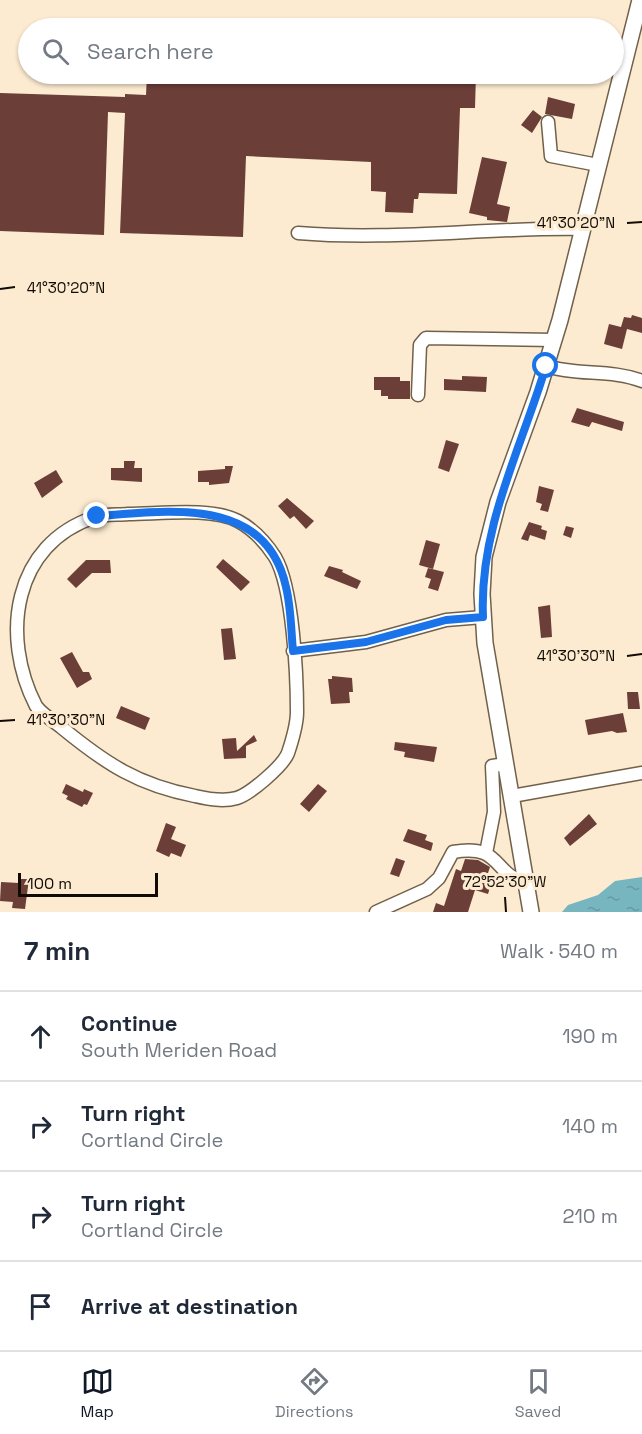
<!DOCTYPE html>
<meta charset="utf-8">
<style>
body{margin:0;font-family:"Space Grotesk",sans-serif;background:#f6f6f7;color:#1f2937}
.scale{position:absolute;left:18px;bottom:15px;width:140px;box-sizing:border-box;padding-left:6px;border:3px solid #110b04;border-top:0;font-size:16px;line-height:21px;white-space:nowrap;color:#110b04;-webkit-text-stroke:4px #fcebd0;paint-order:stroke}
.stop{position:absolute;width:18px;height:18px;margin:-14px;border:4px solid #1a73e8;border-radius:50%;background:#fff}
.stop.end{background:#1a73e8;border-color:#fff;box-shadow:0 2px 6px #0008}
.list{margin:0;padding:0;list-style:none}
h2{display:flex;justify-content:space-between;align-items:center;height:78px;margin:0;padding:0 24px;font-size:26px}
h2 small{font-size:20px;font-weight:400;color:#747a83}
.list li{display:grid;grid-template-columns:39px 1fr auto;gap:18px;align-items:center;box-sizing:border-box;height:90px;padding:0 24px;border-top:2px solid #e0e1e3}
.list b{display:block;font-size:22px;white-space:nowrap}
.list p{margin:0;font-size:20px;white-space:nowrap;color:#747a83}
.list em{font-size:20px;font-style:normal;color:#747a83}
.icon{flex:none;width:33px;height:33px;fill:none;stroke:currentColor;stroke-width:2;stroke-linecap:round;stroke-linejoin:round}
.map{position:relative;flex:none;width:642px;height:912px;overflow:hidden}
.search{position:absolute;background:#fff;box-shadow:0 2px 4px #0004;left:18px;right:18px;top:18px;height:66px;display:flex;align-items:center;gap:15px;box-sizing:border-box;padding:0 21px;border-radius:33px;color:#747a83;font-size:22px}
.sheet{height:438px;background:#fff}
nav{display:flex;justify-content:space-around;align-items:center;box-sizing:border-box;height:84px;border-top:2px solid #e0e1e3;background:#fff;font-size:16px;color:#747a83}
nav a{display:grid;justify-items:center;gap:3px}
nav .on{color:#111827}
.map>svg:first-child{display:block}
.water{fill:url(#water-ripples)}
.building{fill:#6c3e38}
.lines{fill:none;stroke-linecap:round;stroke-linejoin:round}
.minor-casing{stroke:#70614a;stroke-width:15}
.major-casing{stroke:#70614a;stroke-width:18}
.minor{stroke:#fff;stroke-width:12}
.major{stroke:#fff;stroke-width:15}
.route{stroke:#1a73e8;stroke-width:8}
.ticks{fill:none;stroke:#110b04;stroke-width:2}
.ticks-label{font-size:15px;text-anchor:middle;fill:#110b04;stroke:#fcebd0;stroke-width:6;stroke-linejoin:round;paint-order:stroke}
</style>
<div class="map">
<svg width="642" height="912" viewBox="0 0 642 912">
<defs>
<pattern id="water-ripples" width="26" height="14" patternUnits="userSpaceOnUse" patternTransform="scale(1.5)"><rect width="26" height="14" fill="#77b5bf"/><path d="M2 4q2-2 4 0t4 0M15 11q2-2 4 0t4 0" fill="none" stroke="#669aa2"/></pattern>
</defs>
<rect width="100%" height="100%" fill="#fcebd0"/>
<path class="water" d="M642,877V912H562L568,905L598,895L615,881Z"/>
<path class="building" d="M207,19L268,20V28H206Z
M147,74H476L475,108H460L457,194L419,193L418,199H414L413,213L385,212L386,192L371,191V162L246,156L243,237L120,233L125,113L108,112L104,235L0,231V93L125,97V94L146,95Z
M548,97L575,104L572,119L545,114Z
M533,110L542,117L532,133L521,125Z
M482,157L507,162L497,204L510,207L507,222L487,220V217L469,213Z
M632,315L642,318V333L627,329L622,349L604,344L609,324L621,327L624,317L631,318Z
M462,376L487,377L486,392L444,390V379L462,380Z
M374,377H400V381H410V399H388V396H381V390H374Z
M577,408L624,422L622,431L592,422L589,427L571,422Z
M446,440L459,444L449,472L438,468Z
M124,461H135L134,468H142V482L111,480V468H124Z
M225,466H233L229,483L209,485V482H198V471L225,469Z
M56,470L63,482L42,498L34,483Z
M539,486L554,490L548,512L540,510L542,504L536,502Z
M287,498L314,521L306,529L294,516L290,519L278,506Z
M529,522L542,526L541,529L547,531L545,540L530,535L528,541L521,539Z
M566,526L574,528L571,538L563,535Z
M426,540L440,544L433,569L419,565Z
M223,559L250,582L241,591L216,567Z
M86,560H110L111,573H92L76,588L67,579Z
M329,566L343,570L342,572L361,581L357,589L324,576Z
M428,568L444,572L438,591L428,588L431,579L425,577Z
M550,605L552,637L541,638L538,607Z
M232,628L236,659L224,660L221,629Z
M72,652L83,672H89L92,679L77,688L60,658Z
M332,676L352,678L353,692H349L350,703L331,704L328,679H332Z
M627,692H638L640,709H628Z
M121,706L150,718L145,730L116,718Z
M623,713L627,732L617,733L612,731L588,735L585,720Z
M254,735L257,741L246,746V758L224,759L222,739L236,738L237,751Z
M395,742L437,747L434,762L404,757L405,752L394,750Z
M66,784L83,792L84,789L93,793L87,805L84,804L82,807L66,799L68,796L62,793Z
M318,784L327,791L309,812L300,804Z
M589,814L597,824L570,846L564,838Z
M166,823L176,827L171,839L186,845L181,857L171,853L169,857L156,851Z
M408,829L427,835L425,840L433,843L431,851L403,841Z
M396,858L405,861L399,877L390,874Z
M465,859L478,860L490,867L486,879L492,881L488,894L475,890L468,912H433L436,903L444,906L456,869L461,871Z
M20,879H29L25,909L12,908L13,902L0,901L1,882L19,883Z"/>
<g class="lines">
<g class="minor-casing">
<path id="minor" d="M548,122L551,156L598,165
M298,233C393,241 488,227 584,229
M546,366C578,376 611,369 642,381
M418,395L420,345L426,338L554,340
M128,514C159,514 211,507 238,521C253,529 266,543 275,557C293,587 297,675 297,712C297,724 292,741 288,753C283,766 250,794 237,798C223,802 208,799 195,796C138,785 106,764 61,727C53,721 42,714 36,706C0,636 13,544 95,517C105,514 118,515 128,514Z
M293,651L366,642L446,620L483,617
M512,796L642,773
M486,853L494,812L492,766L506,764
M376,912L427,889L439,878L453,852C502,843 492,874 526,883"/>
</g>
<g class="major-casing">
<path id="major" d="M531,912L485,643L482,594L484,557L498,502L538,392L560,320L640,0"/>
</g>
<use href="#minor" class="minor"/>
<use href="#major" class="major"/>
</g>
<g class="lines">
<path class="route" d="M97,516C168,511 266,495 286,587C291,607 291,630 293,651L366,642L446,620L483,617C479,528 521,449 546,366"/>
</g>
<path class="ticks" d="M627,223L642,222M0,289L15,287M627,656L642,654M0,721L15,720M505,897L506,912"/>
<g class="ticks-label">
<text x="576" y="228">41°30'20"N</text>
<text x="66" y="293">41°30'20"N</text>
<text x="576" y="661">41°30'30"N</text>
<text x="66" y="725">41°30'30"N</text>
<text x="505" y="887">72°52'30"W</text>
</g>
</svg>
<div class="scale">100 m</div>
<div class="stop" style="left:546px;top:366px"></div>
<div class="stop end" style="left:97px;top:516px"></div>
<div class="search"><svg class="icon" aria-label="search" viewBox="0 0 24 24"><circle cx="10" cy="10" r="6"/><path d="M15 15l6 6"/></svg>Search here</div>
</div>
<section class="sheet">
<h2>7 min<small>Walk · 540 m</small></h2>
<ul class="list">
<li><svg class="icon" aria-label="ahead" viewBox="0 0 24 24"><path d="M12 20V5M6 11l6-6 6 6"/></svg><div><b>Continue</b><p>South Meriden Road</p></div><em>190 m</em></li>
<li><svg class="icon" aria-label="right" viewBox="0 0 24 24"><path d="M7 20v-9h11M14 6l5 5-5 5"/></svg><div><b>Turn right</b><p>Cortland Circle</p></div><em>140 m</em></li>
<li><svg class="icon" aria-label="right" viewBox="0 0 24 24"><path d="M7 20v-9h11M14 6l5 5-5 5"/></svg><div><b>Turn right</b><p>Cortland Circle</p></div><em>210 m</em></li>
<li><svg class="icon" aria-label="arrive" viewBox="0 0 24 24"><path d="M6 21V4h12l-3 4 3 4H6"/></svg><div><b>Arrive at destination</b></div></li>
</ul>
</section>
<nav>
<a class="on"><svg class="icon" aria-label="map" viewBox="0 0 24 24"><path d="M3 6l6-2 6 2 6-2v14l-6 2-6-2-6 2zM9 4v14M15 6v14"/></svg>Map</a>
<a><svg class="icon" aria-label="directions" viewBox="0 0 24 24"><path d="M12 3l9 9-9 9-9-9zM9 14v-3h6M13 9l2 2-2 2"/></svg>Directions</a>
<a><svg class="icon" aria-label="saved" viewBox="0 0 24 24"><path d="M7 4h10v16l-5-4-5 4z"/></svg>Saved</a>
</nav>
